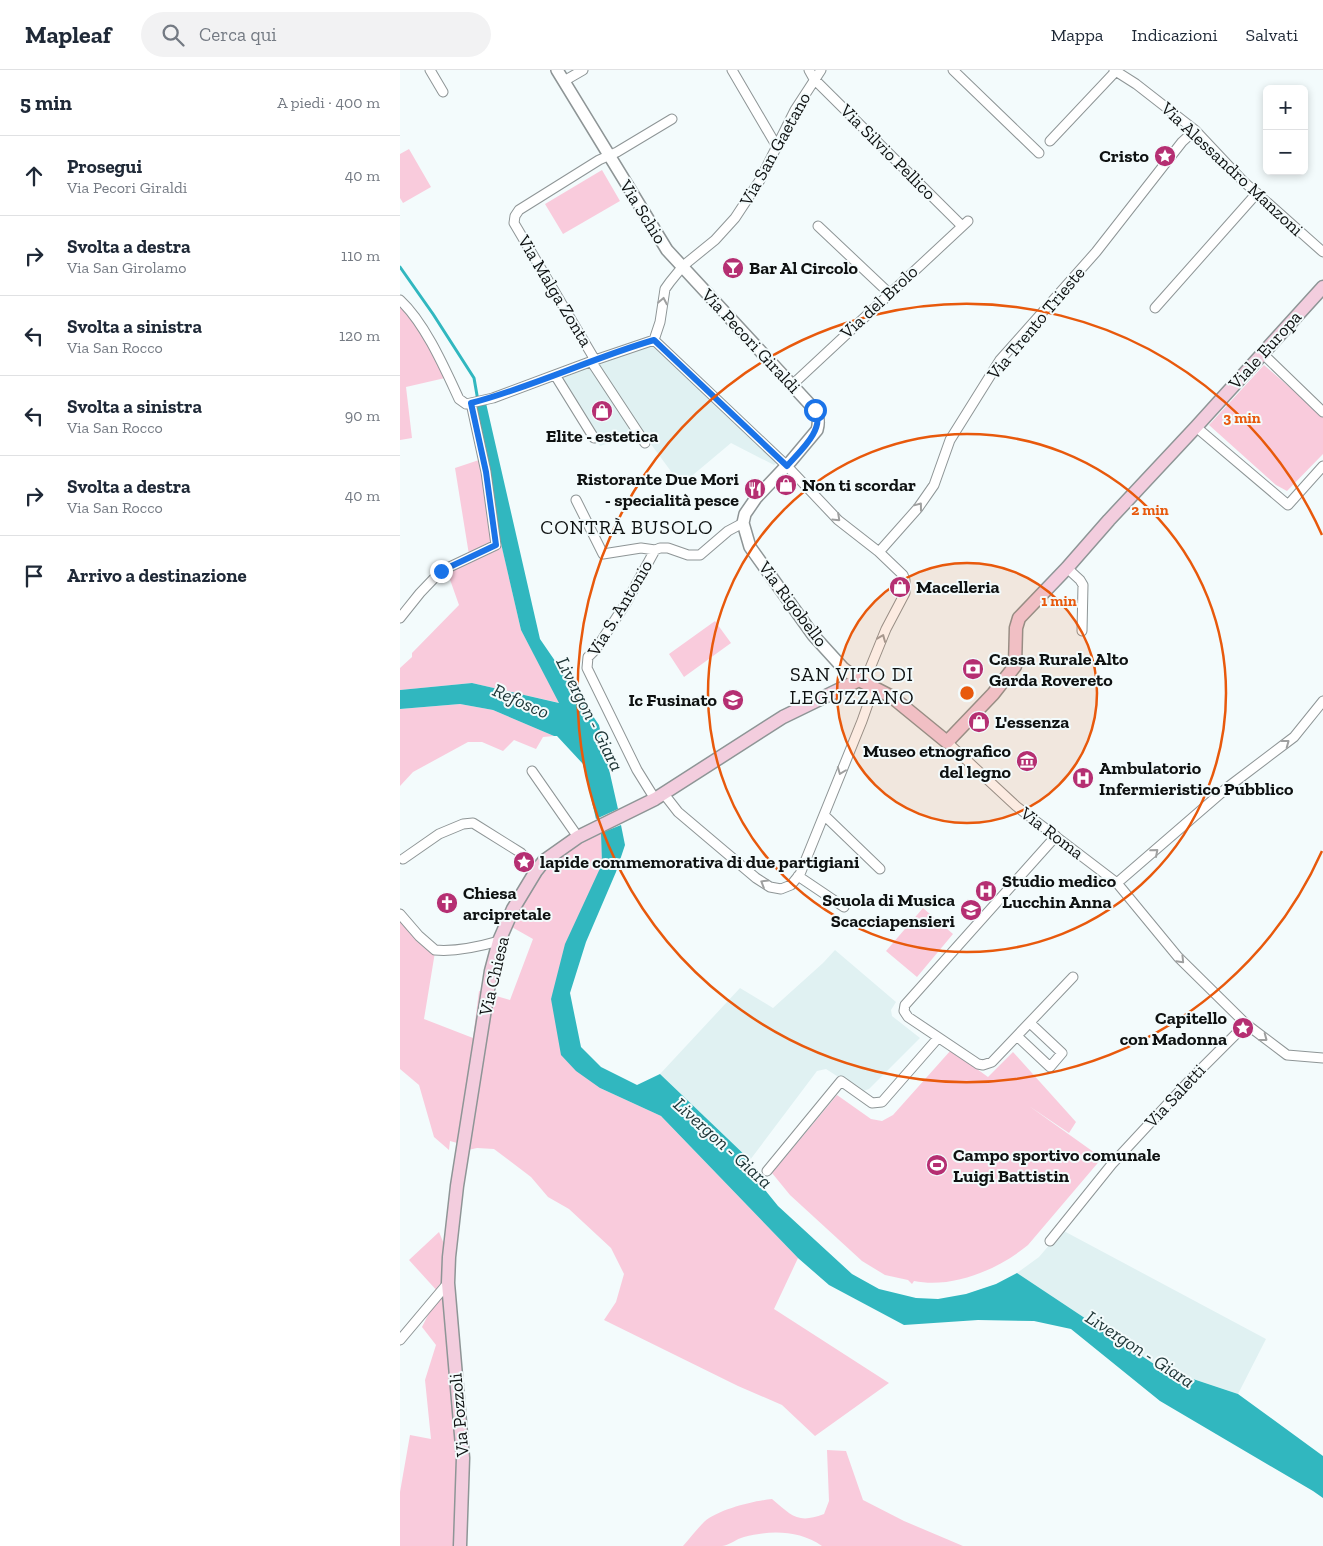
<!DOCTYPE html>
<html lang="it">
<meta charset="utf-8">
<style>
body{margin:0;font-family:"Zilla Slab",serif;background:#f2f2f3;color:#1f2937}
.controls{position:absolute;right:15px;top:15px;display:grid;overflow:hidden;border-radius:8px;box-shadow:0 2px 8px #0003}
.controls button{width:45px;height:45px;display:grid;place-items:center;padding:0;border:0;border-bottom:1px solid #e0e1e3;background:#fff;color:#1f2937;font:25px sans-serif}
.stop{position:absolute;width:15px;height:15px;margin:-11px;border:4px solid #1a73e8;border-radius:50%;background:#fff}
.stop.end{background:#1a73e8;border-color:#fff;box-shadow:0 1px 5px #0008}
.list{margin:0;padding:0;list-style:none}
h2{display:flex;justify-content:space-between;align-items:center;height:65px;margin:0;padding:0 20px;font-size:21px}
h2 small{font-size:16px;font-weight:400;color:#747a83}
.list li{display:grid;grid-template-columns:32px 1fr auto;gap:15px;align-items:center;box-sizing:border-box;height:80px;padding:0 20px;border-top:1px solid #e0e1e3}
.list b{display:block;font-size:19px;white-space:nowrap}
.list p{margin:0;font-size:16px;white-space:nowrap;color:#747a83}
.list em{font-size:16px;font-style:normal;color:#747a83}
.icon{flex:none;width:28px;height:28px;fill:none;stroke:currentColor;stroke-width:2;stroke-linecap:round;stroke-linejoin:round}
.map{position:relative;flex:none;width:923px;height:1476px;overflow:hidden}
header{display:flex;align-items:center;gap:30px;box-sizing:border-box;height:70px;padding:0 25px;background:#fff;border-bottom:1px solid #e0e1e3}
header strong{font-size:24px}
nav{display:flex;gap:28px;margin-inline-start:auto;font-size:18px}
.search{width:350px;height:45px;background:#f2f2f3;display:flex;align-items:center;gap:12px;box-sizing:border-box;padding:0 18px;border-radius:28px;color:#747a83;font-size:19px}
main{display:flex}
aside{flex:1;background:#fff}
.map>svg:first-child{display:block}
.built{fill:#e0f1f2}
.green{fill:#f9cbdc}
.water{fill:#31b7bf}
.lines{fill:none;stroke-linecap:round;stroke-linejoin:round}
.stream{stroke:#31b7bf;stroke-width:3}
.minor-casing{stroke:#8e9596;stroke-width:11}
.tertiary-casing{stroke:#8e9596;stroke-width:14}
.secondary-casing{stroke:#8e9596;stroke-width:15}
.minor{stroke:#fff;stroke-width:9}
.tertiary{stroke:#fff;stroke-width:11}
.secondary{stroke:#f3cdde;stroke-width:12}
.oneway{stroke:#9fa0a0}
.route{stroke:#1a73e8;stroke-width:6}
.ring{fill:none;stroke:#e8590c;stroke-width:2.5}
.labels{text-anchor:middle;dominant-baseline:central;stroke-width:4;stroke-linejoin:round;paint-order:stroke}
.street-label{font-size:18px;fill:#0e1111;stroke:#f3fbfc}
.poi-label{font-size:18px;font-weight:bold;fill:#0e1111;stroke:#f3fbfc;text-anchor:start}
.water-label{font-size:19px;font-style:italic;fill:#1c3334;stroke:#f3fbfc}
.quarter-label{font-size:20px;letter-spacing:1px;fill:#0e1111;stroke:#f3fbfc}
.centre{fill:#e8590c;stroke:#f3fbfc;stroke-width:2.5}
.ring-label{font-size:15px;text-anchor:middle;font-weight:bold;fill:#e8590c;stroke:#f3fbfc;stroke-width:4;stroke-linejoin:round;paint-order:stroke}
</style>
<header>
<strong>Mapleaf</strong>
<div class="search"><svg class="icon" aria-label="search" viewBox="0 0 24 24"><circle cx="10" cy="10" r="6"/><path d="M15 15l6 6"/></svg>Cerca qui</div>
<nav><a>Mappa</a><a>Indicazioni</a><a>Salvati</a></nav>
</header>
<main>
<aside>
<h2>5 min<small>A piedi · 400 m</small></h2>
<ul class="list">
<li><svg class="icon" aria-label="ahead" viewBox="0 0 24 24"><path d="M12 20V5M6 11l6-6 6 6"/></svg><div><b>Prosegui</b><p>Via Pecori Giraldi</p></div><em>40 m</em></li>
<li><svg class="icon" aria-label="right" viewBox="0 0 24 24"><path d="M7 20v-9h11M14 6l5 5-5 5"/></svg><div><b>Svolta a destra</b><p>Via San Girolamo</p></div><em>110 m</em></li>
<li><svg class="icon" aria-label="left" viewBox="0 0 24 24"><path d="M17 20v-9H6M10 6l-5 5 5 5"/></svg><div><b>Svolta a sinistra</b><p>Via San Rocco</p></div><em>120 m</em></li>
<li><svg class="icon" aria-label="left" viewBox="0 0 24 24"><path d="M17 20v-9H6M10 6l-5 5 5 5"/></svg><div><b>Svolta a sinistra</b><p>Via San Rocco</p></div><em>90 m</em></li>
<li><svg class="icon" aria-label="right" viewBox="0 0 24 24"><path d="M7 20v-9h11M14 6l5 5-5 5"/></svg><div><b>Svolta a destra</b><p>Via San Rocco</p></div><em>40 m</em></li>
<li><svg class="icon" aria-label="arrive" viewBox="0 0 24 24"><path d="M6 21V4h12l-3 4 3 4H6"/></svg><div><b>Arrivo a destinazione</b></div></li>
</ul>
</aside>
<div class="map">
<svg width="923" height="1476" viewBox="0 0 923 1476">
<rect width="100%" height="100%" fill="#f3fbfc"/>
<path class="built" d="M247,274L256,276L380,390L374,395L331,373L281,415L242,362L200,376L157,308Z
M435,880L496,932L491,940L492,946L520,968L469,1019L463,1021L457,1019L426,999L417,1001L350,1090L260,1004L340,918L373,938L423,893Z
M662,1160L866,1269L838,1324L760,1298L617,1203L639,1187Z"/>
<path class="green" d="M9,79L31,117L3,133L0,128V84Z
M202,100L220,131L163,164L145,134Z
M0,236C20,255 33,284 45,308L6,317L12,368L0,370Z
M864,295L923,346V384L887,421L876,415L809,355Z
M82,389L121,560L160,633L72,613L0,620V598L12,587V583L59,535L48,504L70,491L55,398Z
M315,551L331,573L284,607L269,584Z
M60,634L93,640L154,666L143,667L136,679L114,670L103,681L82,672H68L13,702L0,716V639Z
M201,763L202,794L187,831L151,929L200,1018L261,1046L398,1188L374,1239L489,1313L415,1366L382,1335L338,1316L204,1250L216,1232L224,1204L211,1178L169,1139L148,1127L131,1107L94,1079L77,1078L68,1080V1076L50,1071L49,1080L34,1067L19,1015L0,999V847L35,882L24,949L73,968L79,921L110,930L133,869L110,856L143,795L170,779Z
M523,838L553,864L517,907L486,881Z
M551,980L588,1007L613,982L676,1052L669,1063L629,1036L702,1088L628,1175C599,1199 553,1219 514,1211L512,1214L508,1210L485,1205L462,1191L390,1125L372,1103L437,1025L471,1049L482,1051L493,1045Z
M39,1162L49,1186L62,1337L59,1476H0V1422L10,1365L31,1369L25,1310L36,1275L22,1257L39,1223L9,1190Z
M427,1380L446,1381L463,1430L504,1451L563,1476H422C399,1460 370,1460 344,1467C336,1469 330,1475 322,1476C310,1476 296,1476 283,1476C290,1468 297,1459 304,1452C319,1439 354,1431 372,1429C392,1446 398,1454 424,1444L429,1431Z"/>
<path class="water" d="M86,333L140,569L199,655L218,739L196,749L183,694L157,666H154L93,640L60,634L0,639V620L72,613L159,633L121,560L70,339Z
M221,755L225,775L216,802L186,872L170,923L181,977L201,997L237,1015L260,1004L350,1090L348,1094L349,1100L378,1136L452,1204L479,1219L516,1228L538,1229L566,1224L596,1214L617,1203L760,1298L838,1324L923,1386V1428L913,1421L760,1331L671,1259L634,1251L578,1250L504,1255L429,1215L398,1188L261,1046L200,1018L176,1001L161,985L151,929L165,874L202,794L201,763Z"/>
<g class="lines">
<path class="stream" d="M0,197L33,244L74,308L78,331"/>
<g class="minor-casing">
<path id="minor" d="M30,0L43,22
M332,0L376,75
M409,0L414,9L562,156
M553,0L639,83
M714,0L736,14L795,60L843,111L923,182
M164,11L183,0
M650,71L716,1
M418,156L489,223
M0,230C25,253 45,299 59,329L66,334L93,328L195,290L254,270
M755,238L857,123
M254,270L260,252L265,219L270,212L283,196L315,170L335,148L360,110L395,40L421,0
M254,270L387,396L438,450L479,482
M862,283L923,342
M195,290L114,153L115,146L119,140L199,90L217,82L272,49
M191,291L245,373
M155,305L194,368
M392,315L568,151
M796,357L888,435L923,396
M176,430L203,484L241,478L255,480L260,478H268L288,485H300L328,461L343,453
M667,498L680,510L683,515L682,561
M0,548L20,523L41,501L96,475L86,402L71,333
M464,613L486,559L505,523V510L503,505L479,482L518,438L534,415L550,370L600,290L696,182L782,72L795,60
M547,672L616,736L717,813L778,887L846,954L887,985L923,988
M132,701L178,767
M264,724L278,742L356,808L370,817L381,819L391,815L400,804L462,651L474,617
M255,729L237,700L187,598L188,587L196,579L226,533L255,480
M424,745L480,799
M656,766L505,935L504,941L508,947L578,994L583,995L592,992L673,907
M3,789L39,764L63,754L73,753L121,783L136,801
M398,806L444,837
M717,813L828,717L894,667L923,631
M0,844L19,866L35,880C56,882 78,877 99,871
M617,966L650,997L662,983L630,953
M367,1101L441,1011L472,1033L482,1032L538,968
M650,1171L712,1094L789,1011L846,954
M0,1270L48,1213"/>
</g>
<g class="tertiary-casing">
<path id="tertiary" d="M157,0L267,180L415,340C419,348 419,353 417,360L391,391L356,428L345,444L343,453L350,477L413,565L443,598L459,610"/>
</g>
<g class="secondary-casing">
<path id="secondary" d="M60,1476L63,1388L48,1213L49,1187L57,1116L91,901L99,871L113,839L136,801L144,791L178,767L255,729L383,647L459,610L492,627L547,672L593,624L615,596L616,558L619,548L667,498L709,450L796,357L923,217"/>
</g>
<use href="#minor" class="minor"/>
<use href="#tertiary" class="tertiary"/>
<use href="#secondary" class="secondary"/>
</g>
<defs><path id="oneway-chevron" d="M-2-3.5L2.5 0L-2 3.5" fill="none" stroke-width="1.6" stroke-linecap="round" stroke-linejoin="round" transform="scale(1.25)"/></defs>
<g class="oneway">
<use href="#oneway-chevron" transform="translate(263 231) rotate(-79)"/>
<use href="#oneway-chevron" transform="translate(519 436) rotate(-53)"/>
<use href="#oneway-chevron" transform="translate(437 448) rotate(43)"/>
<use href="#oneway-chevron" transform="translate(482 568) rotate(-68)"/>
<use href="#oneway-chevron" transform="translate(886 673) rotate(-37)"/>
<use href="#oneway-chevron" transform="translate(441 701) rotate(111)"/>
<use href="#oneway-chevron" transform="translate(755 782) rotate(-41)"/>
<use href="#oneway-chevron" transform="translate(364 813) rotate(-149)"/>
<use href="#oneway-chevron" transform="translate(781 890) rotate(46)"/>
<use href="#oneway-chevron" transform="translate(864 968) rotate(37)"/>
</g>
<g class="lines">
<path class="route" d="M41,501L96,475L86,402L71,333C133,317 192,288 254,270L387,396C399,382 426,359 415,340"/>
</g>
<circle cx="567" cy="623" r="130" fill="#e8590c" fill-opacity=".12"/>
<g class="ring">
<circle cx="567" cy="623" r="130"/>
<circle cx="567" cy="623" r="259"/>
<path d="M922 781A389 389 0 1 1 922 465"/>
</g>
<defs>
<g id="sight-disc" transform="scale(1.125)"><circle r="9.5" fill="#b52f72" stroke="#f3fbfc"/><path d="M0-6L1.8-2.2L6-1.7L2.9 1.2L3.7 5.4L0 3.3L-3.7 5.4L-2.9 1.2L-6-1.7L-1.8-2.2Z" fill="#fff"/></g>
<g id="bar-disc" transform="scale(1.125)"><circle r="9.5" fill="#b52f72" stroke="#f3fbfc"/><path d="M-6-5H6L.8 .8V4.5H3.5V6h-7V4.5H-.8V.8Z" fill="#fff"/></g>
<g id="shop-disc" transform="scale(1.125)"><circle r="9.5" fill="#b52f72" stroke="#f3fbfc"/><path d="M-5-2.5h2.3a2.7 3.5 0 0 1 5.4 0H5L5.5 6h-11ZM-1.5-2.5h3a1.5 2.3 0 0 0-3 0Z" fill="#fff"/></g>
<g id="restaurant-disc" transform="scale(1.125)"><circle r="9.5" fill="#b52f72" stroke="#f3fbfc"/><path d="M-5-6h1v4h1v-4h1v4h1v-4h1v5L-1.5 .5V6h-2V.5L-5-1ZM5-6V6H3V1.5H1.5Q1.5-4 5-6Z" fill="#fff"/></g>
<g id="bank-disc" transform="scale(1.125)"><circle r="9.5" fill="#b52f72" stroke="#f3fbfc"/><path d="M-6-4H6V4H-6ZM0-2.3a2.3 2.3 0 1 0 0 4.6a2.3 2.3 0 1 0 0-4.6Z" fill="#fff"/></g>
<g id="school-disc" transform="scale(1.125)"><circle r="9.5" fill="#b52f72" stroke="#f3fbfc"/><path d="M0-5L7-2L0 1L-7-2ZM-4 1L0 2.5L4 1V4Q0 6-4 4Z" fill="#fff"/></g>
<g id="museum-disc" transform="scale(1.125)"><circle r="9.5" fill="#b52f72" stroke="#f3fbfc"/><path d="M0-6L6-3V-2H-6V-3ZM-5-1h2V3h-2ZM-1-1h2V3h-2ZM3-1h2V3H3ZM-6 4H6V6H-6Z" fill="#fff"/></g>
<g id="hospital-disc" transform="scale(1.125)"><circle r="9.5" fill="#b52f72" stroke="#f3fbfc"/><path d="M-5-5h3v3.5h4V-5h3V5h-3V1.5h-4V5h-3Z" fill="#fff"/></g>
<g id="church-disc" transform="scale(1.125)"><circle r="9.5" fill="#b52f72" stroke="#f3fbfc"/><path d="M-1.2-6h2.4v3.5h3.3v2.4h-3.3V6h-2.4V-.1h-3.3v-2.4h3.3Z" fill="#fff"/></g>
<g id="stadium-disc" transform="scale(1.125)"><circle r="9.5" fill="#b52f72" stroke="#f3fbfc"/><path d="M0-5a6.5 5 0 1 0 0 10a6.5 5 0 1 0 0-10ZM-3.5-1.8h7v3.6h-7Z" fill="#fff"/></g>
</defs>
<g fill-rule="evenodd">
<use href="#sight-disc" x="765" y="86"/>
<use href="#bar-disc" x="333" y="198"/>
<use href="#shop-disc" x="202" y="341"/>
<use href="#shop-disc" x="386" y="415"/>
<use href="#restaurant-disc" x="355" y="419"/>
<use href="#shop-disc" x="500" y="517"/>
<use href="#bank-disc" x="573" y="599"/>
<use href="#school-disc" x="333" y="630"/>
<use href="#shop-disc" x="579" y="652"/>
<use href="#museum-disc" x="627" y="691"/>
<use href="#hospital-disc" x="683" y="708"/>
<use href="#sight-disc" x="124" y="792"/>
<use href="#hospital-disc" x="586" y="821"/>
<use href="#church-disc" x="47" y="833"/>
<use href="#school-disc" x="571" y="840"/>
<use href="#sight-disc" x="843" y="958"/>
<use href="#stadium-disc" x="537" y="1095"/>
</g>
<g class="labels">
<g class="street-label">
<text transform="translate(375 79) rotate(-61)">Via San Gaetano</text>
<text transform="translate(488 82) rotate(45)">Via Silvio Pellico</text>
<text transform="translate(832 99) rotate(43)">Via Alessandro Manzoni</text>
<text transform="translate(243 142) rotate(58)">Via Schio</text>
<text transform="translate(155 221) rotate(59)">Via Malga Zonta</text>
<text transform="translate(479 232) rotate(-43)">Via del Brolo</text>
<text transform="translate(636 253) rotate(-50)">Via Trento Trieste</text>
<text transform="translate(351 271) rotate(47)">Via Pecori Giraldi</text>
<text transform="translate(865 280) rotate(-48)">Viale Europa</text>
<text transform="translate(393 534) rotate(53)">Via Rigobello</text>
<text transform="translate(220 538) rotate(-59)">Via S. Antonio</text>
<text transform="translate(652 763) rotate(37)">Via Roma</text>
<text transform="translate(94 906) rotate(-77)">Via Chiesa</text>
<text transform="translate(775 1026) rotate(-47)">Via Saletti</text>
<text transform="translate(59 1345) rotate(-95)">Via Pozzoli</text>
</g>
<g class="poi-label">
<text x="749" y="86" text-anchor="end">Cristo</text>
<text x="349" y="198">Bar Al Circolo</text>
<text x="202" y="366" text-anchor="middle">Elite - estetica</text>
<text x="339" y="409" text-anchor="end">Ristorante Due Mori<tspan x="339" dy="21">- specialità pesce</tspan></text>
<text x="402" y="415">Non ti scordar</text>
<text x="516" y="517">Macelleria</text>
<text x="589" y="589">Cassa Rurale Alto<tspan x="589" dy="21">Garda Rovereto</tspan></text>
<text x="317" y="630" text-anchor="end">Ic Fusinato</text>
<text x="595" y="652">L'essenza</text>
<text x="611" y="681" text-anchor="end">Museo etnografico<tspan x="611" dy="21">del legno</tspan></text>
<text x="699" y="698">Ambulatorio<tspan x="699" dy="21">Infermieristico Pubblico</tspan></text>
<text x="140" y="792">lapide commemorativa di due partigiani</text>
<text x="602" y="811">Studio medico<tspan x="602" dy="21">Lucchin Anna</tspan></text>
<text x="63" y="823">Chiesa<tspan x="63" dy="21">arcipretale</tspan></text>
<text x="555" y="830" text-anchor="end">Scuola di Musica<tspan x="555" dy="21">Scacciapensieri</tspan></text>
<text x="827" y="948" text-anchor="end">Capitello<tspan x="827" dy="21">con Madonna</tspan></text>
<text x="553" y="1085">Campo sportivo comunale<tspan x="553" dy="21">Luigi Battistin</tspan></text>
</g>
<g class="water-label">
<text transform="translate(121 631) rotate(24)">Refosco</text>
<text transform="translate(190 644) rotate(63)">Livergon - Giara</text>
<text transform="translate(323 1073) rotate(42)">Livergon - Giara</text>
<text transform="translate(740 1279) rotate(33)">Livergon - Giara</text>
</g>
<g class="quarter-label">
<text x="227" y="457">CONTRÀ BUSOLO</text>
<text x="452" y="604">SAN VITO DI<tspan x="452" dy="23">LEGUZZANO</tspan></text>
</g>
</g>
<circle cx="567" cy="623" r="8" class="centre"/>
<g class="ring-label">
<text x="842" y="353">3 min</text>
<text x="750" y="445">2 min</text>
<text x="659" y="536">1 min</text>
</g>
</svg>
<div class="controls">
<button>+</button>
<button>−</button>
</div>
<div class="stop" style="left:415px;top:340px"></div>
<div class="stop end" style="left:41px;top:501px"></div>
</div>
</main>
